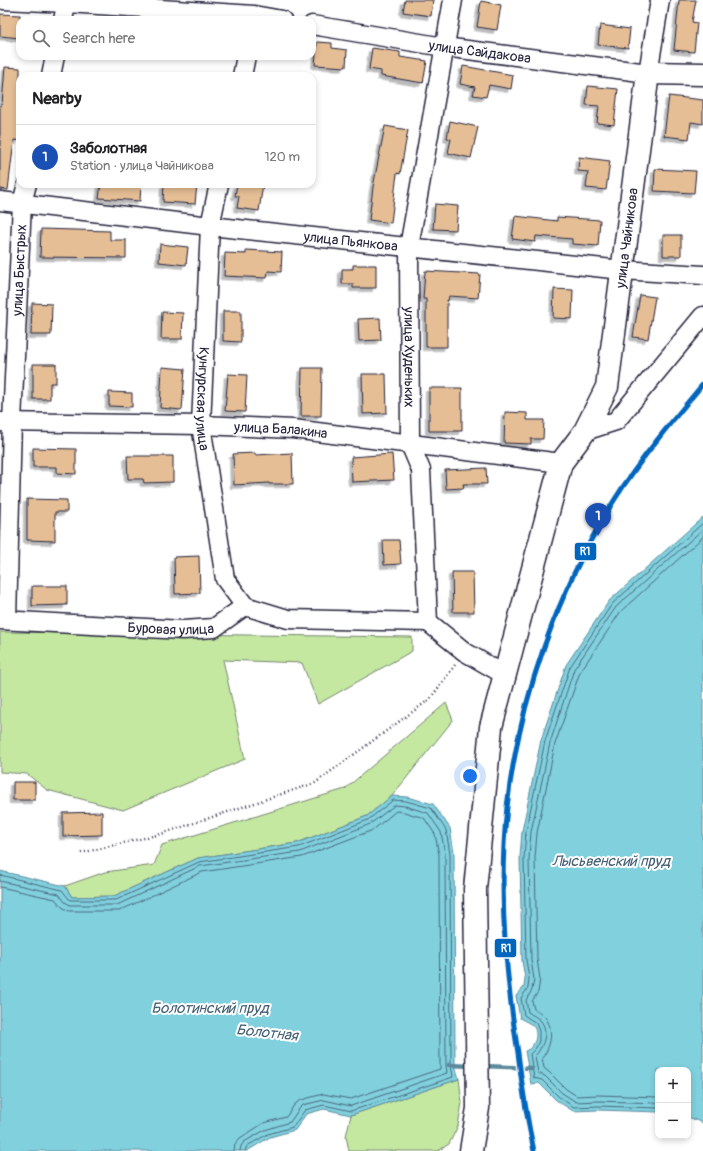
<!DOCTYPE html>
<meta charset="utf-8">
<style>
body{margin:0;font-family:Pangolin,sans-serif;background:#f2f2f2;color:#202124}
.controls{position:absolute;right:12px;bottom:12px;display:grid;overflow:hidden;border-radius:8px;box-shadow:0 2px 6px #0003}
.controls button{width:36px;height:36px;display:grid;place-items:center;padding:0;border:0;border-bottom:1px solid #e0e0e0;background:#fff;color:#202124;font:20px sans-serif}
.you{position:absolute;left:470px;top:776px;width:14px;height:14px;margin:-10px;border:3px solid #fff;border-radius:50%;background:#1a73e8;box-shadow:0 0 0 6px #1a73e833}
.badge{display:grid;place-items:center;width:26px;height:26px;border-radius:50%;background:#0b8043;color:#fff;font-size:13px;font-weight:700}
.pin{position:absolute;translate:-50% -33px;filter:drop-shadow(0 1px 2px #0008)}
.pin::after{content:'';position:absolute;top:21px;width:14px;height:12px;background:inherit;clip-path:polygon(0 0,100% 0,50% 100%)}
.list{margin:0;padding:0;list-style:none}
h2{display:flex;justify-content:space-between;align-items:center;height:52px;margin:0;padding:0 16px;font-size:17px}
h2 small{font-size:13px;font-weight:400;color:#757577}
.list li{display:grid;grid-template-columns:26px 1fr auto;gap:12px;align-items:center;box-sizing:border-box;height:64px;padding:0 16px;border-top:1px solid #e0e0e0}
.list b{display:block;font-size:15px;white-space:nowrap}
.list p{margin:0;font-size:13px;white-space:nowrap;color:#757577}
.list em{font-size:13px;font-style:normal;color:#757577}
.icon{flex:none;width:22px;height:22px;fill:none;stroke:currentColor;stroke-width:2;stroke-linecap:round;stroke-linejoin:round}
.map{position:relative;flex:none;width:703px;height:1151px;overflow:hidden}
.search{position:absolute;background:#fff;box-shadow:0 2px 6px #0003;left:16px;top:16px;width:300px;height:44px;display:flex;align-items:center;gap:10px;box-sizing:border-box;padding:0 14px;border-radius:12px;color:#757577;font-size:15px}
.panel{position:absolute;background:#fff;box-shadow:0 2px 6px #0003;left:16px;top:72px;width:300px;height:116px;border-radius:12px}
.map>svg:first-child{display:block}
.green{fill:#c5e8a1;stroke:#74856e}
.water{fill:#81d0de;stroke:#5b8a9d}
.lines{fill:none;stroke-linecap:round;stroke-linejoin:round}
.shore{stroke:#48687c;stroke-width:1}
.stream{stroke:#5b8a9d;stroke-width:4.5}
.building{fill:#e5be95;stroke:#22223b;filter:url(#shadow)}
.street-casing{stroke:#22223b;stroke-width:21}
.secondary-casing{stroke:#22223b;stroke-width:25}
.path{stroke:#22223b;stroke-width:2.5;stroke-dasharray:1 3;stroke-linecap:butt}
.street{stroke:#fff;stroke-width:18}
.secondary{stroke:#fff;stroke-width:22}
.rail-1-casing{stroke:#fff;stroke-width:8}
.rail-1{stroke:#0065bd;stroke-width:5}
.labels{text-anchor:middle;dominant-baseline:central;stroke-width:4;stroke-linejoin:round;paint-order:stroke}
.street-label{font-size:14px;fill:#22223b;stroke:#fff}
.water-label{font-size:15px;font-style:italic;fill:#435f74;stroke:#fff}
.line-badge{stroke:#fff;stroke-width:1.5}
.badge-label{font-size:11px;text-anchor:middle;font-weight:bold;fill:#fff}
</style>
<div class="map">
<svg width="703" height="1151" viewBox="0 0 703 1151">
<defs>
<filter id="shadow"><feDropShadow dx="-3.5" dy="3.5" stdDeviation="0" flood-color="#0004"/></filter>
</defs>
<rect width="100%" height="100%" fill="#fff"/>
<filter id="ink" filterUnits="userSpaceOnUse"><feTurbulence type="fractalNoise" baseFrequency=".025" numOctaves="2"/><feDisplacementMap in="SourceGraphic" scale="8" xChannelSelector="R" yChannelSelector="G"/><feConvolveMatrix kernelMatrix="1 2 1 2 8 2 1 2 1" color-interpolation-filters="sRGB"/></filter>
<g filter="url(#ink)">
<path class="green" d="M0,632L412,637V651L318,704L302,663L223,660L245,759L123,810L47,790L27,774L0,772Z
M446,703L453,720L392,796L367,816L297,843L198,858L114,896L72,897L65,886L105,872L154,865L162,845L345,789Z
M459,1079L462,1103L458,1126L449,1144L438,1151H349L346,1136L351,1115Z"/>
<path class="water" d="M703,517V1123L688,1117V1070H658V1112L598,1110L573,1111L556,1100L539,1083L531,1084L525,1051C534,1048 539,1036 534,1027C531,1023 524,1021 520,1018L516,996L524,987L525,978L522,961L520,857L522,831L541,740L566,665L609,601Z
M392,796L407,797L433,804L450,828L454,853L455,1065L459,1079L351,1115L324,1109L306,1114L295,1130L270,1137L247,1151H0V871L65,886L72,897L114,896L198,858L297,843L367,816Z"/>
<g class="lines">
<path class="shore" d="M0,875L62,890L69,899L71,900H116L199,862L299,847L368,820L393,800L406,801L431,808L446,830L450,854L451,1065L453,1077L351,1111L324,1105L305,1110L293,1127L268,1134L247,1146L245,1151
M0,881L59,894L65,902L70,905H117L200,866L300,852L370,824L395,805L405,806L428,813L441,832L445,854L446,1065L447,1073L351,1106L324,1100L303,1105L299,1109L290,1122L265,1130L244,1142L241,1146L240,1151
M0,887L55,899L62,907L69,911H119L202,872L302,857L373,830L396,811L404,812L424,818L435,834L439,855L440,1069L351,1099L323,1094L301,1100L295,1104L286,1117L264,1123L240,1138L235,1144L234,1151
M658,1097L598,1095L577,1096L566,1089L550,1073L544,1068L542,1058C551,1047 555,1028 544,1016C542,1013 537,1011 534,1009L532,1001L538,992L540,979L537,959L535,858L537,833L555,744L580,672L621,611L703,537
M658,1103L598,1101L576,1102L562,1093L545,1076L538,1073L535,1056C543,1047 550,1031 540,1020C537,1017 532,1015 528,1012L526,1000L532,990L534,979L531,960L529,858L531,832L550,743L574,669L616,607L703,529
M658,1108L598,1106L574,1107L559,1097L542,1080L534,1078L530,1054L536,1048L539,1041V1031L536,1023L524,1015L521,998L528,988L529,978L526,960L524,858L526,831L545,741L570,667L612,604L703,523"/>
<path class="stream" d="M449,1065L472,1066
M483,1066L532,1068"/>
</g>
<path class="building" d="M405,0H433L431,16L403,12Z
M679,0H696L692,22L697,23L694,52L674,50Z
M481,1L501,5L497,30L477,27Z
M0,14L20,15V38L0,36Z
M600,25L630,29L628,48L598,45Z
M317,42L332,43V48L347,50L346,67L315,65Z
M372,48L400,52V57L427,61L423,83L381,76V71L369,69Z
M463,66L513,75L511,89L489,85L486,97L473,95L475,87L460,84Z
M5,67L20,68V141L14,140L8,190L0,189V105H2Z
M588,86L618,89L614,125L597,123L599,106L586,105Z
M669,96L703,100V124L691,122L689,139L664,136Z
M450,121L478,127L471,158L448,153L451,139L447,138Z
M385,126L408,130L400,174L397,173L391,223L369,220L373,187Z
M579,157L610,161L606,190L586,188L588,172L578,171Z
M655,169L696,171L694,193L654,191Z
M101,184H141L140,201L99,198Z
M164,184H197L195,204L163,202Z
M237,184H263L259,211L237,208L239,196H235Z
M435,204L458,206L456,230L433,229Z
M515,216L557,221V217L600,220L598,246L572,244V239L536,236L535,242L512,239Z
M41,229L110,231V240H126V258L40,257Z
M663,235H681V256H663Z
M160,244L188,247L186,265L159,262Z
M246,250L282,252L281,272L268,271L267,278L224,276L225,253L246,254Z
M353,265H376V288H353V284H342V269H353Z
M425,271L480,274L478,298L449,296L448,301L447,300V347H426V299H423Z
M554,289L573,290L572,319L553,318Z
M640,295L655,297L648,339L633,337Z
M32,303L52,304L51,335H31Z
M223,311H241V342L223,341Z
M162,312L183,313L182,339H161Z
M380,318L381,340L359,341L358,319Z
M33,364H56V383H50V399H33Z
M162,367L185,369L182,410L160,408Z
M302,368H322L321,416H301Z
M228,374L247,375L245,412L225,411Z
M362,374H386L387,413L363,414Z
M429,388H462V431H429Z
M109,392L132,393V407L109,406Z
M505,412L527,413V420H544L543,439H531V444L504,443Z
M33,448L76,449V474L57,473V467H33Z
M255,453V455L292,453L293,484H269V483L234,485L233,454Z
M392,454L394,480L352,482L351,457Z
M127,456H173V482L144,483L143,479H128Z
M486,468L487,484H463L464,488L446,489L445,470Z
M27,499L67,500V512H55V541L27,540Z
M383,540H399L401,564L384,565Z
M199,556L200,593L175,594L174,557Z
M452,572H473L474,612H453Z
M32,586H67V605L32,606Z
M13,782H35V800H13Z
M102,812V835L63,836V813Z"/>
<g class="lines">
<g class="street-casing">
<g id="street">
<path d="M3,0L67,3L254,15L282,20"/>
<path id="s1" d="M453,0L409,247L410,444L421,470L428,622L465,652L505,675"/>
<path d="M63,20L67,0"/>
<path id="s2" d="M312,25L444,47L648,73L660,0"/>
<path d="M51,76L55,56"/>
<path d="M242,76L246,56"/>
<path id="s3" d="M219,184L210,226L201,425L225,579L245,606"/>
<path id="s4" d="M0,201L210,226L622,270L703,275"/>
<path id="s5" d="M0,422L201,425L293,429L561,463"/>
<path d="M585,431L616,421L703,316"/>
<path id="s6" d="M0,620L183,630L214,628L245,606L288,619L428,622"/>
<path id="s7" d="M7,620L12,422L22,203L27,184"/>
</g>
</g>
<g class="secondary-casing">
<g id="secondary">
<path id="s8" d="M471,1151L478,1108L475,889L491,727L561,463L585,431L607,387L648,73L703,74"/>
</g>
</g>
<path class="path" d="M81,853L161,834L315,783L430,699L455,665"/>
<use href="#street" class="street"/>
<use href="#secondary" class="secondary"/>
<g class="rail-1-casing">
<path id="rail-1" d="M534,1151C527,1119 522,1086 518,1053C505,972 498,889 507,807C519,700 558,589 615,499C641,458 672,421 703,384"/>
</g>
<use href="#rail-1" class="rail-1"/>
</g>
</g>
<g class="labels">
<g class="street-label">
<text stroke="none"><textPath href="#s2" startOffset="170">улица Сайдакова</textPath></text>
<text stroke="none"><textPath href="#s8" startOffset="938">улица Чайникова</textPath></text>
<text stroke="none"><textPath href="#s4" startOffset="353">улица Пьянкова</textPath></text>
<text stroke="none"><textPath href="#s7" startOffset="350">улица Быстрых</textPath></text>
<text stroke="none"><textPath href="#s1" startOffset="361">улица Худеньких</textPath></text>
<text stroke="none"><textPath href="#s3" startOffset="216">Кунгурская улица</textPath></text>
<text stroke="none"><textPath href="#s5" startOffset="281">улица Балакина</textPath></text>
<text stroke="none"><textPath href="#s6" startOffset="171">Буровая улица</textPath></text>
</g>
<g class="water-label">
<text x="611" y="861">Лысьвенский пруд</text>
<text x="210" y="1008">Болотинский пруд</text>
<text transform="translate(267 1033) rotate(6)">Болотная</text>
</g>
</g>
<g class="line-badge">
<rect x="574" y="542" width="23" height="19" rx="4" fill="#0065bd"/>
<rect x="494" y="938" width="23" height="20" rx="4" fill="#0065bd"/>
</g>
<g class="badge-label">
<text x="585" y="555">R1</text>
<text x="506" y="952">R1</text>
</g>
</svg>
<div class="controls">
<button>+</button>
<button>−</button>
</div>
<div class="you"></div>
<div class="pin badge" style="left:598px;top:536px;background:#1a4fb4">1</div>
<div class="search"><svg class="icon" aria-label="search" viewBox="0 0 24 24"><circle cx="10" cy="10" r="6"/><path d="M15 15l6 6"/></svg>Search here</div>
<section class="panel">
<h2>Nearby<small></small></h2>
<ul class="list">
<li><span class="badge" style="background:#1a4fb4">1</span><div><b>Заболотная</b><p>Station · улица Чайникова</p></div><em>120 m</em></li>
</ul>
</section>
</div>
